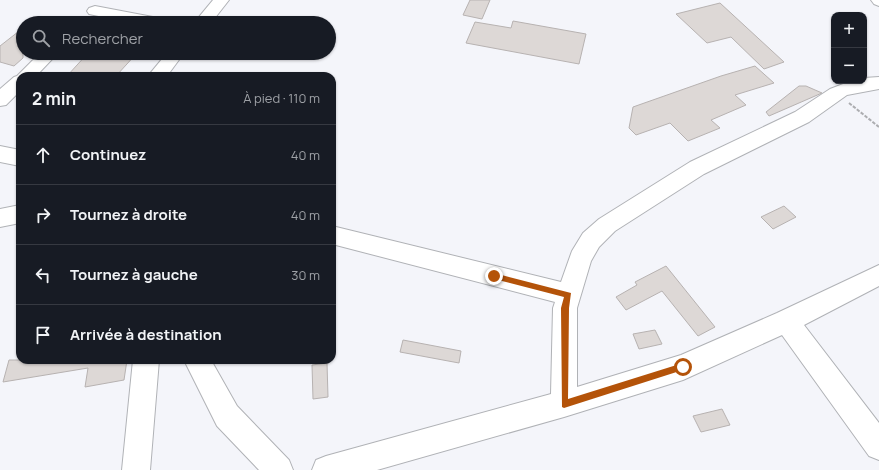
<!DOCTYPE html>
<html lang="fr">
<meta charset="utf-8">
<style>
body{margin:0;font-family:Manrope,sans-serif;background:#20242c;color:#f1f3f6}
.controls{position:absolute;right:12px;top:12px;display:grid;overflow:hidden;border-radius:8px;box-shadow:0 1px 3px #0004}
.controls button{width:36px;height:36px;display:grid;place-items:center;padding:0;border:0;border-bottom:1px solid #363941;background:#171b24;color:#f1f3f6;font:20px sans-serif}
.stop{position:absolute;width:12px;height:12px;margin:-9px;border:3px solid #b45309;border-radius:50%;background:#fff}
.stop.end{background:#b45309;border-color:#fff;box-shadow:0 1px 4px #0008}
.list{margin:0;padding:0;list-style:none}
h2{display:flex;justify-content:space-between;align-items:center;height:52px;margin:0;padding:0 16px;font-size:17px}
h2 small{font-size:13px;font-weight:400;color:#9ea1a6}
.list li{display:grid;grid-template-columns:26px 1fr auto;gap:12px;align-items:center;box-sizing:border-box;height:60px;padding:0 16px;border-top:1px solid #363941}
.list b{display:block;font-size:15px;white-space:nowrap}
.list em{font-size:13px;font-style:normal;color:#9ea1a6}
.icon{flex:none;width:22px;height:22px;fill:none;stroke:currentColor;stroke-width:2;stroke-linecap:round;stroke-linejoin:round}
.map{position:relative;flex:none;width:879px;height:470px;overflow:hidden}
.search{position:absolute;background:#171b24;box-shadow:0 1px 3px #0004;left:16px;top:16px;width:320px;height:44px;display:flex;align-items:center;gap:10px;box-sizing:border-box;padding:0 14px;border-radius:22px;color:#9ea1a6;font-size:15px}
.panel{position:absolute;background:#171b24;box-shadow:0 1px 3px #0004;left:16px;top:72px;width:320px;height:292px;border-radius:12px}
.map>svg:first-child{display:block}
.building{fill:#ddd8d6;stroke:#b7b2b1}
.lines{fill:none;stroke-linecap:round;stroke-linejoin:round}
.minor-casing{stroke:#b0b2b6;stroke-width:2}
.path{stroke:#acadb0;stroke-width:2;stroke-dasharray:3.5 1.5;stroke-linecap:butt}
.minor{fill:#fff;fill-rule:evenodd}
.route{fill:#b45309}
</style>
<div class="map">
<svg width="879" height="470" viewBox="0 0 879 470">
<rect width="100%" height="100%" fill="#f4f5fa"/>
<path class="building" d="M470,0H490L482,19L463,15Z
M720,3L784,62L764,69L731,37L707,43L676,14Z
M513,21L586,34L579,64L466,43L475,22L511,28Z
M23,28V58L14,66L0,62V46Z
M88,53H137L116,76H67Z
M755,66L774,83L735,95L746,105L711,120L720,128L688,141L670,123L636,135L629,128L633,107L721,76Z
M799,86H806L822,93L769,116L766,112Z
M784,206L796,217L773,229L761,217Z
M666,266L715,327L698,336L662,291L626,310L616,297L637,285L635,282Z
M655,330L662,344L639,349L633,334Z
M403,340L461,351L459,363L400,352Z
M9,360H127L124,380L85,387L88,368L3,382Z
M327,363L328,397L313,399L312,365Z
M722,409L730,425L701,432L693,416Z"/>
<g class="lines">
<g class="minor-casing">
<path id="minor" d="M213,0H229L211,23H194Z
M871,0H879V6L874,4Z
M95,6L158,18L164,19L166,23H132L89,14L87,11L89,8Z
M40,53H58L36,76H20V91L6,105L0,106V89L14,77L17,76Z
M167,53H184L167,76H148Z
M879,77V89L847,95L809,122L704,174L615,231L599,247L591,261L577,308V387L681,355L777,313L879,265V286L804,325L879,423V460L869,456L782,335L683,380L564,417L377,470H312L316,460L326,456L551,394L553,308L555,302L332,244V226L561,282L572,251L583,233L599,219L690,162L795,112L830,89L851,81H864V78Z
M0,146L20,150V166L0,162Z
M20,205V223L0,227V209Z
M133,360H159L150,470H122Z
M184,360H211L237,406L289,460L293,470H259L217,426Z"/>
</g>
<path class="path" d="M849,103L879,127"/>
<use href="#minor" class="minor"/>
</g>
<path class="route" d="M494,273L571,293L569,308L568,399L683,363L686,364V369L564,408L562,407L561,308L564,297L494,279L490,276Z"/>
</svg>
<div class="controls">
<button>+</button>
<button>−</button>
</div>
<div class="stop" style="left:683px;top:367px"></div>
<div class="stop end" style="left:494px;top:276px"></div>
<div class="search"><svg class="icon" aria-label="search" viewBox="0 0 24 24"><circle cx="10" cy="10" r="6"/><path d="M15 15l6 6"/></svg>Rechercher</div>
<section class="panel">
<h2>2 min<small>À pied · 110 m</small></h2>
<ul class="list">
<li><svg class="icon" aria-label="ahead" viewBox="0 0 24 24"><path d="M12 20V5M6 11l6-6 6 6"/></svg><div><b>Continuez</b></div><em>40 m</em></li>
<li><svg class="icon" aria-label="right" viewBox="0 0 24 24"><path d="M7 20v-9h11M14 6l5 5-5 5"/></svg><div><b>Tournez à droite</b></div><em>40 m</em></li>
<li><svg class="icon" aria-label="left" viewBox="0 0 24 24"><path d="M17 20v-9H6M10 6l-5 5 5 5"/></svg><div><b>Tournez à gauche</b></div><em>30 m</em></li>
<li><svg class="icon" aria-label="arrive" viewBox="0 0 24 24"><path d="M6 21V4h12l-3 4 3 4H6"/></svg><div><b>Arrivée à destination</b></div></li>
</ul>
</section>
</div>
